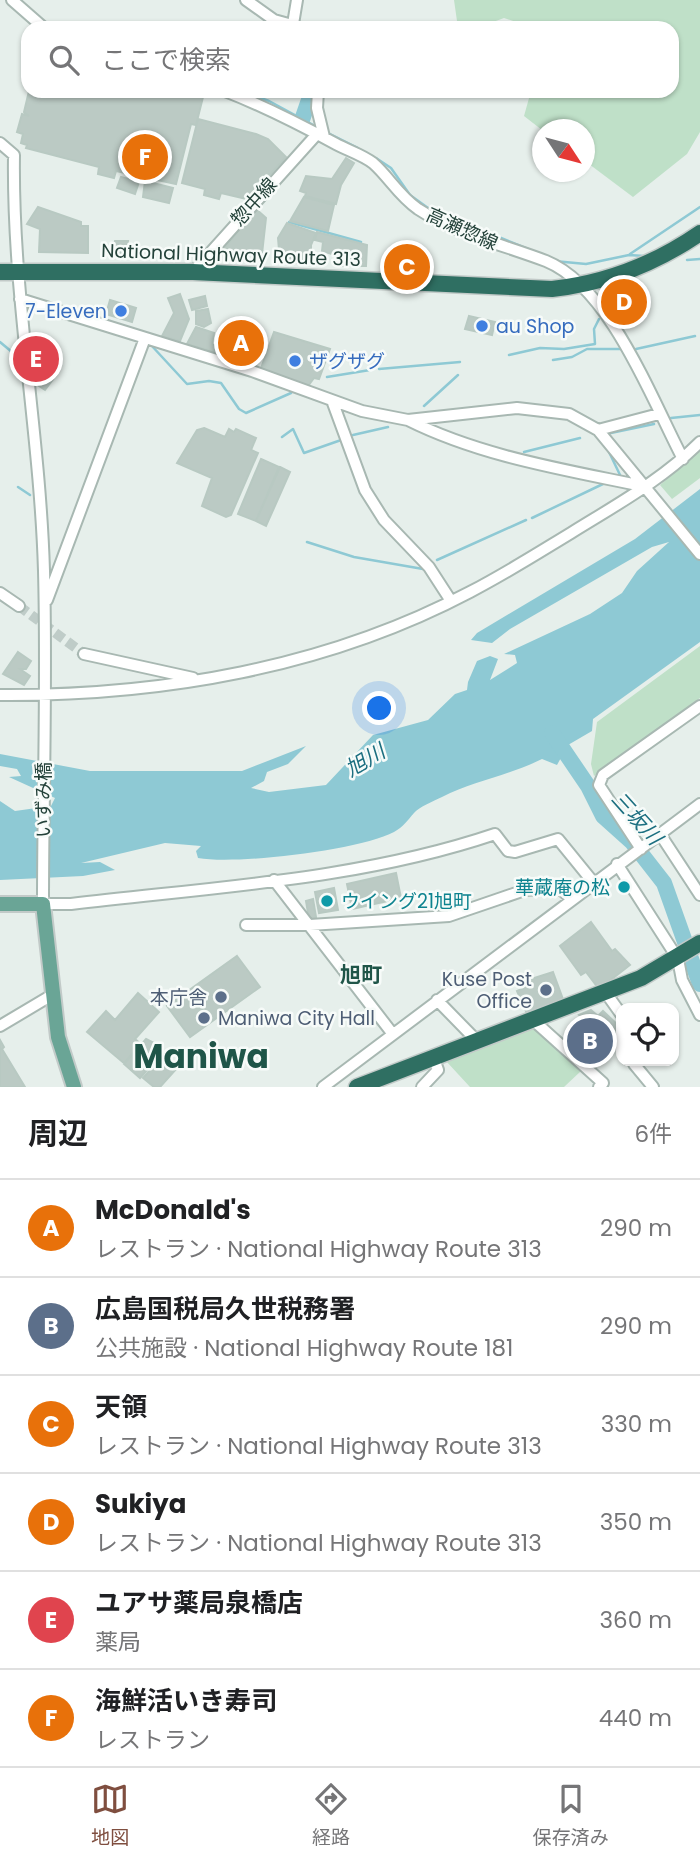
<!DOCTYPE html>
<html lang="ja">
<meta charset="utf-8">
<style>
body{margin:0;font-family:Poppins,"Noto Sans JP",sans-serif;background:#f6f6f6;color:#202124}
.controls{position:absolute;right:21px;bottom:21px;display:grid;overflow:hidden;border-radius:14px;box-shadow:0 2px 5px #0004}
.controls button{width:63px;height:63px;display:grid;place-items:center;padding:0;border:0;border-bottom:2px solid #e0e0e0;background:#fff;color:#202124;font:35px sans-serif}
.compass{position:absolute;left:532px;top:119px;width:63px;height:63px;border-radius:50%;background:#fff;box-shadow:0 2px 5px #0004;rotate:126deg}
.you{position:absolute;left:380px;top:709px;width:24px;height:24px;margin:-18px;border:5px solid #fff;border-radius:50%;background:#1a73e8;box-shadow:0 0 0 10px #1a73e833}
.badge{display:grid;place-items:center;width:46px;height:46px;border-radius:50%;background:#7f4e3f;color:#fff;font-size:23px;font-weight:700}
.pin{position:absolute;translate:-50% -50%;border:4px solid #fff;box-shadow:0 2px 7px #0006}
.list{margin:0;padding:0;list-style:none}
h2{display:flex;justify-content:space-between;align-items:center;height:91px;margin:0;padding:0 28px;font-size:30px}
h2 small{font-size:23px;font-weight:400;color:#757577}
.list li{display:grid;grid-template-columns:46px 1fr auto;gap:21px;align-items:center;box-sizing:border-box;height:98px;padding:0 28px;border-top:2px solid #e0e0e0}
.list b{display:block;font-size:26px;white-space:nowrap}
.list p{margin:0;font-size:23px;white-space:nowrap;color:#757577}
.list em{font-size:23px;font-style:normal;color:#757577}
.icon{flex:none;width:38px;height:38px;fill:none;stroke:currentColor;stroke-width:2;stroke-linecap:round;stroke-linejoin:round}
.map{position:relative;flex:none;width:700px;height:1087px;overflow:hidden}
.search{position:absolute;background:#fff;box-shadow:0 2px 5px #0004;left:21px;right:21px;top:21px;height:77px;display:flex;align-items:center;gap:18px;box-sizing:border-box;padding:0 24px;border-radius:21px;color:#757577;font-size:26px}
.sheet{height:679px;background:#fff}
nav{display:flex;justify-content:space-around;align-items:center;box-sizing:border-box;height:98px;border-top:2px solid #e0e0e0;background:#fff;font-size:19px;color:#757577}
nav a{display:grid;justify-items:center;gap:4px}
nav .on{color:#7f4e3f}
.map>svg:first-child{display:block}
.green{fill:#bfe0c8}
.water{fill:#8ec9d4}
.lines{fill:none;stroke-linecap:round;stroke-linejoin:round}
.stream{stroke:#8ec9d4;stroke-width:2.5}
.river{stroke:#8ec9d4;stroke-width:16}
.building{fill:#bbcac4;stroke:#b8c9c2;stroke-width:2}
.minor-tunnel{stroke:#bfccc8;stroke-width:10;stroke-dasharray:10 5;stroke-linecap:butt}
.minor-casing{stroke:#a8b8b2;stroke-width:14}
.major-casing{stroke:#c2cac8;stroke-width:18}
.highway-casing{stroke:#c2cac8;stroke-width:19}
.minor{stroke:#fff;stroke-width:10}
.major{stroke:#6aa596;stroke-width:14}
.highway{stroke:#2f6f62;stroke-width:16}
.shop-dot{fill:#3f7fe0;stroke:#f7fbf9;stroke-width:2.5}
.culture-dot{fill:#0f9aa8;stroke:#f7fbf9;stroke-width:2.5}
.service-dot{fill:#5c6f8a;stroke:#f7fbf9;stroke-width:2.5}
.labels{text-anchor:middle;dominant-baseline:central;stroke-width:5;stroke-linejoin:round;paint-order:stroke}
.street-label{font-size:19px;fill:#24423a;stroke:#f7fbf9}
.shop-label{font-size:19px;fill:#366cbe;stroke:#f7fbf9;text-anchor:start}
.culture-label{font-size:19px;fill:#0d838f;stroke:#f7fbf9;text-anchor:end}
.service-label{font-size:19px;fill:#4e5e75;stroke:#f7fbf9;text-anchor:end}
.water-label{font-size:21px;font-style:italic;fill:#1c6f80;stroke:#f7fbf9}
.neighbourhood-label{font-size:21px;font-weight:bold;fill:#1f5548;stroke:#f7fbf9}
.town-label{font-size:33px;font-weight:bold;fill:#1f5548;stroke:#f7fbf9}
</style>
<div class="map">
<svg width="700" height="1087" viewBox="0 0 700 1087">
<rect width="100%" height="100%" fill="#e6efeb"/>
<path class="green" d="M454,0H700V132L687,154L633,197L585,161L584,130H542L524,116L531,91H672V28H534L504,18L477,28H458Z
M700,451V478L672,499L660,485Z
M700,646V698L594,776L591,764L597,722Z
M535,1028L581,1071L564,1087H470L446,1061Z"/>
<path class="water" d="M700,489V642L593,719L592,731L568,745L557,765L542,759C510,775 474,781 442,797C434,801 419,807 414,813C408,820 403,827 394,832C360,850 237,865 198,858L196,851L201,846L165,843L81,863L100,862L115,870L83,876L0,880V801L15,811L51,806L55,798L9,777L21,776L17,769L0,766V754L90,771H242L306,746L288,764L267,772L264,781L251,788L269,792L326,785L373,735L428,720L455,694L467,690L468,682L477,661L490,656L498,659L490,680L517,663L515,655L504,654L590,614L622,593L637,571L669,542L652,547L510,629L492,643L471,640L477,633L635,539Z"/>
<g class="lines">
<path class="stream" d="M241,91L269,101L317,127
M326,132L358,148
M376,158L391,168L410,195L428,208L528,249
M289,222L361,242
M630,254L700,207
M687,260L700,259
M554,261L586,264L629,255L644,256
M0,342L18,357
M151,345L187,384L209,381L221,383L239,409L246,413L291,393
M636,349L695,336
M509,355L540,348L564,349L595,344L594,329L599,319
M553,360L572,357L587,349H623
M379,369L460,362
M327,377L370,370
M424,406L458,375
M671,418L700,415
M606,434L654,424
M353,435L388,427
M282,437L293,429L304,453L344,439
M524,452L580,438
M609,452L621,477
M18,487L30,495
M532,518L605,483
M307,542L354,557L423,569
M437,560L526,520"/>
<path class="river" d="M302,120L312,91
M552,733L588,786L603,816L632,842L664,883L700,984"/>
</g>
<path class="building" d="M29,91H200L204,93L196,125L191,124L176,184L116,171L114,178L98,174L99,167L26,148L27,145L21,143L23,134L17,132L22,114L29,116L24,112Z
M198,119L256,134L268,139L286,157L255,191L251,200L221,193L219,199L204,195L205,189L182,183Z
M346,158L354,163L341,185L336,204L305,196L306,193L300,191L306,176L332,179Z
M121,177L139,182L135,194L117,188Z
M145,181L173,188L169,203L143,197Z
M304,197L334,205L328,231L290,221Z
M38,207L81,222V226H88V253L39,252L40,229L27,224Z
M256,209L266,218L262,254L224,249Z
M287,223L316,233L311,245V264L280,262L278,238Z
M317,232L367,245L366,266H342V257L322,251L323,242L315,240Z
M115,241H128L125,258L112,257Z
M631,293L635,304L614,312L611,300Z
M180,294L189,319L180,341L162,336L174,313L168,298Z
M205,296L207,306L192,310L189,300Z
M110,300L136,308L132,322L106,314Z
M208,309L211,323L204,327L196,324V311Z
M469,316L495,322L492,335L465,329Z
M196,327L214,333L212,344L217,346L215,352L187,344Z
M237,328L254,333L246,357L230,352Z
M274,332L330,349L319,379L314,378L308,386L260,371Z
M28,344L57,374L45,390L33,382Z
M204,428L225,437L229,429L234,432L236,429L256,438L251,450L258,453L231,515L226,517L202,506L212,478L177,463L197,430Z
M261,459L279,467L256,521L238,514Z
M280,467L290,472L266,526L256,521Z
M18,652L31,661L26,669H20L30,676L24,685L3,674Z
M396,873L401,898L352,909L347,884Z
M334,888L338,910L319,913L315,892Z
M313,899L316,917L309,919L306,901Z
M591,922L612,951L615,949L630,965L599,989L586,972L581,975L560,946Z
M237,956L260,987L190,1037L167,1006Z
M553,972L564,1002L528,1016L517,991L524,988L522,982Z
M138,993L159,1012L135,1039L141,1044L124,1063L87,1032L106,1011L115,1020Z
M591,1010L598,1016L603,1011L620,1027L588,1061L572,1046L589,1026L579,1015Z
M146,1039L156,1044L162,1053L140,1078L124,1064Z
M0,1040L4,1047L2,1049L25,1087H0Z
M163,1056L177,1068L160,1087H154L143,1078Z"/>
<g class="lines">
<path class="minor-tunnel" d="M19,606L84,654"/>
<g class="minor-casing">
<path id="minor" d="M12,0L44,28
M246,0L274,20L303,28
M293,24L297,0
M225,91C264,106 299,124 336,144C347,150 363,155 373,163C389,177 398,195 418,209C456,234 504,245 546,261C610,287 652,400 683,459
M318,91L317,108L324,137
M0,143L14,155C12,294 40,432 44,571C47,682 43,794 43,904H71C213,887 359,880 495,834L508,851L515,852L558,839L593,882
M193,272L317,134
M20,299L252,371L362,411L408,420L517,408L569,414L598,430L700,554
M333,403L365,490L384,520L429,567L451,601
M408,420C482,457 567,470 647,487
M598,430L659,414
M0,593L19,606
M47,600L145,338
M84,654L193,678
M0,695C161,696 326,668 470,592C505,574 538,553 571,533C616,505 662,480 700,442
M660,834L700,895
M641,849L599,785L603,775L700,706
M617,864L678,959L682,980L700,1015
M274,880L392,1033
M246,925H310L449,916L525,890L559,888L572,899
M606,993L621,1014
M437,1000L478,1042
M533,1020L603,1083L599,1087
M0,1026L52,995
M637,1061L634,1064L653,1087
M323,1087L700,804
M422,1087L438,1070L434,1059"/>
</g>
<g class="major-casing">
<path id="major" d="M0,904H43L58,1037L74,1087"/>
</g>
<g class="highway-casing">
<path id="highway" d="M0,272H193L552,289C607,283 655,264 700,233
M357,1087L641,978L700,943"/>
</g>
<use href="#minor" class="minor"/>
<use href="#major" class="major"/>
<use href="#highway" class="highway"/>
</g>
<g class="shop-dot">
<circle cx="121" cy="311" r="7"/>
<circle cx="482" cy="326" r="7"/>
<circle cx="295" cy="361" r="7"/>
</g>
<g class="culture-dot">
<circle cx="624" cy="887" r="7"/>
<circle cx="327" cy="901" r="7"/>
</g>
<g class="service-dot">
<circle cx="546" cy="990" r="7"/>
<circle cx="221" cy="997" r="7"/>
<circle cx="204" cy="1018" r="7"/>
</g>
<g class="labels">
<g class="street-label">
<text transform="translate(254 202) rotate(-48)">惣中線</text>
<text transform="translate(462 229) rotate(24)">高瀬惣線</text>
<text transform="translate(231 255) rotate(2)">National Highway Route 313</text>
<text transform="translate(43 800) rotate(-90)">いずみ橋</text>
</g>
<g class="shop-label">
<text x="107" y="311" text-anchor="end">7-Eleven</text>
<text x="496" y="326">au Shop</text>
<text x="309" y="361">ザグザグ</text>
</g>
<g class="culture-label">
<text x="610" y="887">華蔵庵の松</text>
<text x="341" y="901" text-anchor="start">ウイング21旭町</text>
</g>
<g class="service-label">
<text x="532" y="979">Kuse Post<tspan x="532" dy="22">Office</tspan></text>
<text x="207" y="997">本庁舎</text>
<text x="218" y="1018" text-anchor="start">Maniwa City Hall</text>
</g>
<g class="water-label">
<text transform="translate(365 760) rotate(-31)">旭川</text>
<text transform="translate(637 818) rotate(48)">三坂川</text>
</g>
<g class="neighbourhood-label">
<text x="361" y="974">旭町</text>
</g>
<g class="town-label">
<text x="201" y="1056">Maniwa</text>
</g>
</g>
</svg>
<div class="controls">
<button><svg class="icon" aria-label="locate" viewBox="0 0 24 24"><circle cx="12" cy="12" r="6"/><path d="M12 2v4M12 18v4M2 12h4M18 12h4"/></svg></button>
</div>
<svg class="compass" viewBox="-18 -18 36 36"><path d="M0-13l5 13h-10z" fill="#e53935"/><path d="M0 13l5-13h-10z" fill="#757577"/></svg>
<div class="you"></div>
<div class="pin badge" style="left:241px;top:343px;background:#e8710a">A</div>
<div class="pin badge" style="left:590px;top:1041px;background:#5c6f8a">B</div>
<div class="pin badge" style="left:407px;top:267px;background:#e8710a">C</div>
<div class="pin badge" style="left:624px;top:302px;background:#e8710a">D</div>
<div class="pin badge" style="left:36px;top:359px;background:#e0444e">E</div>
<div class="pin badge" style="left:145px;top:157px;background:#e8710a">F</div>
<div class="search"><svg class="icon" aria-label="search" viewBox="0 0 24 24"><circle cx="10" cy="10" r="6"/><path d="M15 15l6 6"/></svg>ここで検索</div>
</div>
<section class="sheet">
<h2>周辺<small>6件</small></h2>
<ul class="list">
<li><span class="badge" style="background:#e8710a">A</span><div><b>McDonald's</b><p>レストラン · National Highway Route 313</p></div><em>290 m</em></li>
<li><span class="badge" style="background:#5c6f8a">B</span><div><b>広島国税局久世税務署</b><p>公共施設 · National Highway Route 181</p></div><em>290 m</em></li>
<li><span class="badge" style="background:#e8710a">C</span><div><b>天領</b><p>レストラン · National Highway Route 313</p></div><em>330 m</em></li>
<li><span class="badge" style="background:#e8710a">D</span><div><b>Sukiya</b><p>レストラン · National Highway Route 313</p></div><em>350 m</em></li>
<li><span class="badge" style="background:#e0444e">E</span><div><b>ユアサ薬局泉橋店</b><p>薬局</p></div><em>360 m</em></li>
<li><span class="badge" style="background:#e8710a">F</span><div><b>海鮮活いき寿司</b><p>レストラン</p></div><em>440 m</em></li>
</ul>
</section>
<nav>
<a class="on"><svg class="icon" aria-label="map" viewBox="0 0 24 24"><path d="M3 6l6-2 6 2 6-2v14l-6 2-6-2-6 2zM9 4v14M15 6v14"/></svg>地図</a>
<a><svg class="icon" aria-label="directions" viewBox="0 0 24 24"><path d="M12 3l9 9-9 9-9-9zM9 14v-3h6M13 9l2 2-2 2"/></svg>経路</a>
<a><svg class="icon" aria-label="saved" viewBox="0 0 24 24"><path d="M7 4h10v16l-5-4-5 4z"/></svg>保存済み</a>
</nav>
